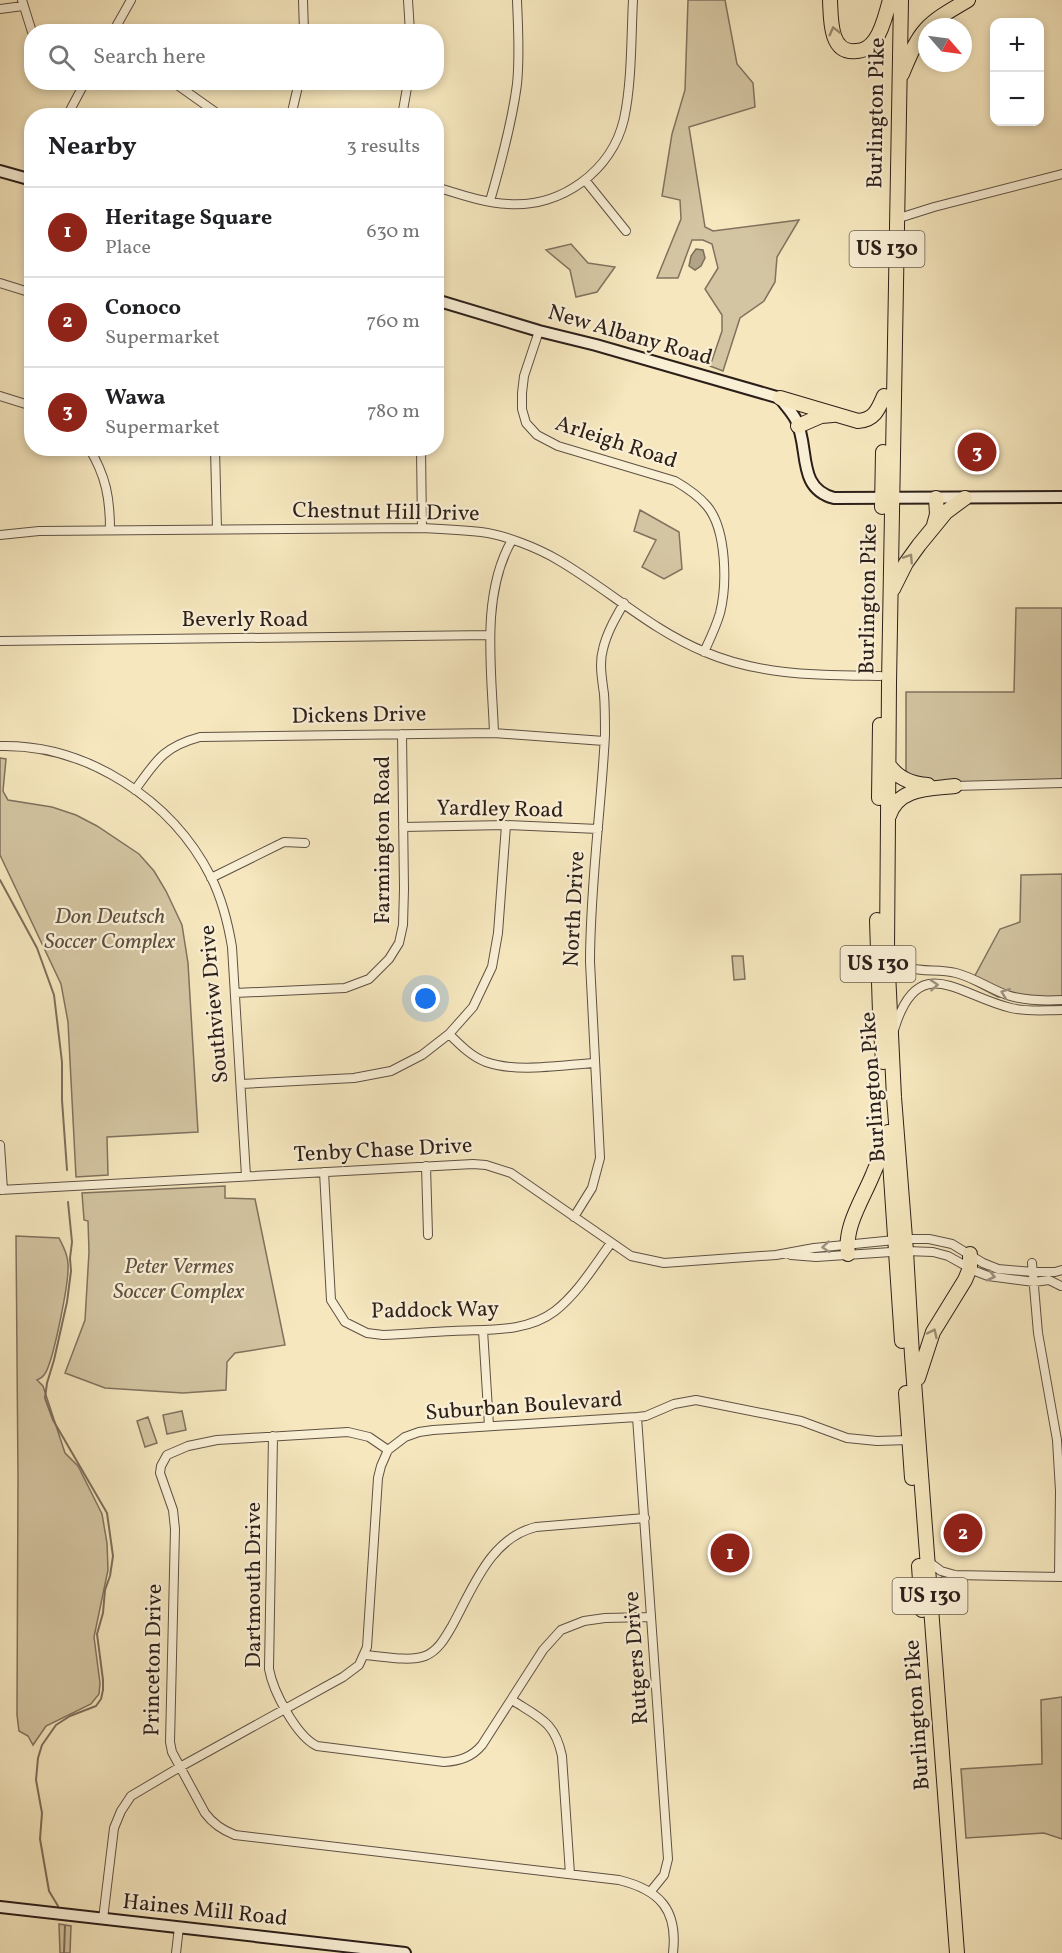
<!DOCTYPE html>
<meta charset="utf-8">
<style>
body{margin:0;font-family:Vollkorn,serif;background:#f2f2f2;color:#202124}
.controls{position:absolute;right:18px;top:18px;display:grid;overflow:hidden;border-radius:12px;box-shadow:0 3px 9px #0003}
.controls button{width:54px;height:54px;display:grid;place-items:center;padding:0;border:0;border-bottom:2px solid #e0e0e0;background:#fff;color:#202124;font:30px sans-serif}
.compass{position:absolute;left:918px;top:18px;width:54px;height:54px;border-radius:50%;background:#fff;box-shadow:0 3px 9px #0003;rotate:118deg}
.you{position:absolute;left:426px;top:999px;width:21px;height:21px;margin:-15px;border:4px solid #fff;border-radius:50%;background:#1a73e8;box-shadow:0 0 0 9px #1a73e833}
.badge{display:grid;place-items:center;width:39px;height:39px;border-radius:50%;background:#8f2418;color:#fff;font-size:20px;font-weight:700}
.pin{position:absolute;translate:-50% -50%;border:3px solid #fff;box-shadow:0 2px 6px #0006}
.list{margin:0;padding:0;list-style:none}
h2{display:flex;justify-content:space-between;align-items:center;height:78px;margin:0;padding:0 24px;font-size:26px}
h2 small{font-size:20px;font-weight:400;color:#757577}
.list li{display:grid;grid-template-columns:39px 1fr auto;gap:18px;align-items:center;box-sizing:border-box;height:90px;padding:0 24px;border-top:2px solid #e0e0e0}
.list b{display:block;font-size:22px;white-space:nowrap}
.list p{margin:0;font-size:20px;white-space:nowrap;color:#757577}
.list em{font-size:20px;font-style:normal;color:#757577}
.icon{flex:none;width:33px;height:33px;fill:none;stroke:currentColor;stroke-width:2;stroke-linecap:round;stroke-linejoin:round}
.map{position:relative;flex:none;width:1062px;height:1953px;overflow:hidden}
.search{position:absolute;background:#fff;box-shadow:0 3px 9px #0003;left:24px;top:24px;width:420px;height:66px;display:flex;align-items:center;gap:15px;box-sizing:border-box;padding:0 21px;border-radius:24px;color:#757577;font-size:22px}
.panel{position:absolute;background:#fff;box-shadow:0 3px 9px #0003;left:24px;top:108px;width:420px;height:348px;border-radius:24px}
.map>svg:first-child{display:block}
.green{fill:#d4c5a2;stroke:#80725e;stroke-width:1.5}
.water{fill:#b1a386;stroke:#7c6e5b;stroke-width:1.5}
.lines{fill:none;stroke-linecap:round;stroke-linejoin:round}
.stream{stroke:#7c6e5b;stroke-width:2}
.street-casing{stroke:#5e5143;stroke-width:10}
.secondary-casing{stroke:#2c1f1a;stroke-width:14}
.highway-casing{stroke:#2c1f1a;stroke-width:16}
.street{stroke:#f9efd5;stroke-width:8}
.secondary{stroke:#f9efd5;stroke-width:10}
.highway{stroke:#f6e7be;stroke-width:14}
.oneway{stroke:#9b8d74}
.oneway2{stroke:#9d9181}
.labels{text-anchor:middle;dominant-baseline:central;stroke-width:4.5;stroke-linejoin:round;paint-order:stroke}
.shield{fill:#f9efd5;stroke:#6a5d52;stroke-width:1.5}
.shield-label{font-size:21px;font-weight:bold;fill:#2c1f1a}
.street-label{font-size:22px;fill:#2c1f1a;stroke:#f9efd5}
.park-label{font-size:22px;font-style:italic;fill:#5e5143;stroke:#f9efd5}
</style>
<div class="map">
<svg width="1062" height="1953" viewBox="0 0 1062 1953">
<rect width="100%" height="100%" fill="#f6e7be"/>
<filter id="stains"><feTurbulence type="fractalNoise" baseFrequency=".00333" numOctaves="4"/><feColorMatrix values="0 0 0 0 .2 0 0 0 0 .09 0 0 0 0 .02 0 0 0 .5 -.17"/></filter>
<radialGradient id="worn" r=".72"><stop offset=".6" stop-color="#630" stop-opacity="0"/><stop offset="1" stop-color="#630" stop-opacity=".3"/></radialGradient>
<path class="green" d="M688,0H725L737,64L753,83L755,107L689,127L705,227L713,231L799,220L777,257L775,282L764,301L740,318L723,371L710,366L722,331V315L705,289L718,268L712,244L703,240H692L678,278H657L681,219L680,200L662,196L672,134L685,90Z
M571,244L588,263L615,267L597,292L576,297L570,270L546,250Z
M640,510L679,532L682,569L664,579L642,567L656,540L634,531Z
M1016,608H1062V785L906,787V692H1014Z
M0,758L6,759L3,791L8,800L52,807L76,815L97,826L139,854L154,871L166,891L182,925L188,963L198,1132L107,1137L108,1175L76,1177L68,1022L61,984L0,855Z
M1062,874V998L998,997L971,983L1000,929L1020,922L1021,875Z
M732,956H743L745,979L734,980Z
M225,1186V1198L255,1199L285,1345L235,1353L227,1362L226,1390L183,1393L105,1388L65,1373L85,1320L89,1252L88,1221L84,1220L82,1193Z
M16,1236L59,1238C64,1248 69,1257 68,1269C68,1285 53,1365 44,1375C42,1378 39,1379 37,1380L43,1386L65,1453L78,1466L102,1514L107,1543L108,1570L94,1637L100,1683L99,1694L91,1704L46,1726L33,1745L28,1736L19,1731L17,1715L18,1477Z
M182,1411L186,1430L167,1434L163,1415Z
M148,1417L157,1443L145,1447L137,1421Z
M1062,1697V1839L1044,1833L966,1838L961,1769L1042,1764L1041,1700Z
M59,1924L71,1926L70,1953H60Z"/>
<path class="water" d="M696,249L703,250L705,258L701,266L695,270L689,266L691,256Z"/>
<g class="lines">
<path class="stream" d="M0,880L37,948L54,995L62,1062V1100L67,1170
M58,1906L49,1891L40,1839L42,1813L36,1780L38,1758L42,1745L56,1725L70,1716L96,1706L101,1699L103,1690V1680L97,1634L103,1613L105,1590L110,1576L113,1556L107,1513L53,1420L45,1398L47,1383L54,1360L67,1302L71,1271L70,1258L72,1242L68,1202
M64,1953L65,1926"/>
<g class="street-casing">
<path id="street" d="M22,0L32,32
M303,0L304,32
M408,0L410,32
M0,9L23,6
M113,32L131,0
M217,32L218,29
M173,82L221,116
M67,116L85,82
M291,116L299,82
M402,116L408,82
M585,180L626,231
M436,187C459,194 484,203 508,204C561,208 612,171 624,119C632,82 631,38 633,0
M490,201C501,163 512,123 517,84C520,56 518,28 517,0
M896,219L934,207L1062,174
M0,283L32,293
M539,331L524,376L522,393V409L526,423L537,435L558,446L675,481C687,488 698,495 707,506C727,530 727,585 720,613C716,627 710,639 704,652
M0,396L32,406
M89,448C106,476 110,498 110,530
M215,448L217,529
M421,448L422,528
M0,535L39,531L422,528C442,529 462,530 481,532C505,535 538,548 558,560C608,589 651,630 705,652C761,676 821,675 880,676
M0,641L490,635
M494,733C492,672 480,595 512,540
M0,746C87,744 172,800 211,877C222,899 228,923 232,947L246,1176
M955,786L1062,783
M135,790C156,761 163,747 200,737L494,733L604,741
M403,827L506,825L598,829
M211,878L284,842L305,843
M889,954C906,977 932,967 956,973C975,978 990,989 1007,995C1025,1001 1043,1001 1062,1000
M235,993L345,988L369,979L389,959L399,943L403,925L404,889L402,734
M894,1030C918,949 959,996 1011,1008C1028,1012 1045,1010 1062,1010
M449,1034C460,1045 472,1057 486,1062C517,1073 562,1065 594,1063
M241,1084L354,1078L391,1071L422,1055L449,1034L473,1007L492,967L498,933L506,825
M0,1145L3,1190
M426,1166L428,1235
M324,1172L331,1300L345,1322L367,1333L383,1335C407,1334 429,1332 453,1331C487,1329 526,1333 555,1311C578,1293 594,1266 611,1243
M0,1190L473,1164L486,1165L511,1173L631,1256L664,1263L776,1255L814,1248L905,1239H929L952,1244L983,1263L998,1269L1033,1272H1055L1062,1270
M574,1217L592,1188L600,1158L590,962C590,886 601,811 605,735C605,721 605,707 604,694C602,679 599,663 603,649C607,632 616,617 624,603
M791,1255L816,1257L906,1251L933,1252L948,1256L975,1271L988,1276L1034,1282L1049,1280L1061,1286
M1032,1263L1038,1333L1057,1440L1060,1491L1059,1576
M483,1330L489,1426
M637,1417L668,1859L664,1875L651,1891
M273,1436L269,1669C273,1691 296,1736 317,1746L444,1762C460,1761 472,1757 482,1745L543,1650L561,1630L584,1621L605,1618L651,1617
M388,1450L369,1437L348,1432L217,1440L188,1446L167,1455L161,1466L160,1473L173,1510L175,1529L170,1742L172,1752L205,1813C213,1824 222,1830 235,1835L619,1880C660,1890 678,1910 673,1953
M929,1562L941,1571L955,1575L1062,1577
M931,1594L940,1583L955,1575
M365,1655C381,1656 409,1662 425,1656C438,1651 445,1638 452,1626C473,1588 490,1538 536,1527L645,1518
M512,1700C540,1718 555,1722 562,1756L570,1874
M103,1919L114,1828L121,1811L131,1796L180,1767L343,1677L359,1665L367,1647L378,1478L381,1466L388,1450L405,1437L419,1432L433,1430L637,1417L646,1416L674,1404L696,1400L801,1421L847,1438L877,1441L909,1440
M176,1953L179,1927"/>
</g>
<g class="secondary-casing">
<path id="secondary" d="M0,171L32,180
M436,300L539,331L596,345L780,398C785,405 792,412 796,420C810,448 796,488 834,498L1062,497
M0,1907L405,1953"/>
</g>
<g class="highway-casing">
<path id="highway" d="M830,0C831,18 829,54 856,51C864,51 871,46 875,40C883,29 886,13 890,0
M901,0L889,683L887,951L894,1097L906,1251L912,1355L957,1953
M902,74C921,28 925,25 968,0
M780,398L858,421C874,420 878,410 884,396
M798,426L821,416L833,415
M882,507L883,452
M934,525L937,514L936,498
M893,589L906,563L919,545L946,512L965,498
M889,765C898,779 913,784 928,785
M879,798L880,725
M889,816C898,787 930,789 955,786
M877,920L880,1013L883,1062
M888,1132L902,1341
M848,1254C844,1226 863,1199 873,1174C878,1163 882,1150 885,1138
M918,1378L933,1332L965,1280L970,1268V1254
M906,1393L912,1478
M919,1566L922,1610"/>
</g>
<use href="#street" class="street"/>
<use href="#secondary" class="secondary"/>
<use href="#highway" class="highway"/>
</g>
<defs><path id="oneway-chevron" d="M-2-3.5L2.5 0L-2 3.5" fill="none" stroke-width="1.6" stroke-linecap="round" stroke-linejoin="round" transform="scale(1.5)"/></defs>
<g class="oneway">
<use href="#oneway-chevron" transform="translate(834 31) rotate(-104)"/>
<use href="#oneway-chevron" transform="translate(909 558) rotate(-57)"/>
<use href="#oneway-chevron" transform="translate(933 1333) rotate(-65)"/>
</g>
<g class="oneway2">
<use href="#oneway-chevron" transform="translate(934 985) rotate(-4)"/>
<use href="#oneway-chevron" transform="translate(1005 993) rotate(-159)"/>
<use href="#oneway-chevron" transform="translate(826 1247) rotate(175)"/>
<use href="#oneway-chevron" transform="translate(991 1276) rotate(14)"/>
</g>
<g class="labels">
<g class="shield">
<rect x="849.5" y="231" width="75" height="36" rx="4.5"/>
<rect x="840.5" y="946" width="75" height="36" rx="4.5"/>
<rect x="892.5" y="1578" width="75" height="36" rx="4.5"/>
</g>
<g class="shield-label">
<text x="887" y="249">US 130</text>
<text x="878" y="964">US 130</text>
<text x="930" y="1596">US 130</text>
</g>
<g class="street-label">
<text transform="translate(877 113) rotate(-89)">Burlington Pike</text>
<text transform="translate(630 336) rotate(16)">New Albany Road</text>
<text transform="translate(616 443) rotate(18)">Arleigh Road</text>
<text transform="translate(386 513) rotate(1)">Chestnut Hill Drive</text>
<text transform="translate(869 599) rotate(-89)">Burlington Pike</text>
<text x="245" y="620">Beverly Road</text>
<text transform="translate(359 716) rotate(-1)">Dickens Drive</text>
<text transform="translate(500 810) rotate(1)">Yardley Road</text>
<text transform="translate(383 840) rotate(-90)">Farmington Road</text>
<text transform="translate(575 909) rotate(-87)">North Drive</text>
<text transform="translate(215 1004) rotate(-95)">Southview Drive</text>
<text transform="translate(874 1087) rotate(-94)">Burlington Pike</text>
<text transform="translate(383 1151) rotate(-3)">Tenby Chase Drive</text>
<text transform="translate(435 1311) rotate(-1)">Paddock Way</text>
<text transform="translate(524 1407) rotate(-4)">Suburban Boulevard</text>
<text transform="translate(254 1585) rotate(-90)">Dartmouth Drive</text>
<text transform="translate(637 1658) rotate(-94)">Rutgers Drive</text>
<text transform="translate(154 1660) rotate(-89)">Princeton Drive</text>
<text transform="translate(918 1715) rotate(-94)">Burlington Pike</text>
<text transform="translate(205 1911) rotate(6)">Haines Mill Road</text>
</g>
<g class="park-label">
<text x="110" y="917">Don Deutsch<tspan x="110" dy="25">Soccer Complex</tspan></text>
<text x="179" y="1267">Peter Vermes<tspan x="179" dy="25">Soccer Complex</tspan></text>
</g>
</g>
<rect width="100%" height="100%" filter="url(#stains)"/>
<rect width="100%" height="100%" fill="url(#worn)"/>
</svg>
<div class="controls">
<button>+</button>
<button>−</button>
</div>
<svg class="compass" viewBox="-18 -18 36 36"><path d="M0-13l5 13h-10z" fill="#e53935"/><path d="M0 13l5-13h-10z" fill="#757577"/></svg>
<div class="you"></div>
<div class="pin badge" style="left:730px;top:1553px">1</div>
<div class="pin badge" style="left:963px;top:1533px">2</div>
<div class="pin badge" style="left:977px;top:452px">3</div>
<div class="search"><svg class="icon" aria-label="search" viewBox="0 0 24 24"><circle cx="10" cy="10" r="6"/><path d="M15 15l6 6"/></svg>Search here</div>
<section class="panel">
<h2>Nearby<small>3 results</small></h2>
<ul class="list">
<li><span class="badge">1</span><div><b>Heritage Square</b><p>Place</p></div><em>630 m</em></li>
<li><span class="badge">2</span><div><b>Conoco</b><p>Supermarket</p></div><em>760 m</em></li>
<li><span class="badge">3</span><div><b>Wawa</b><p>Supermarket</p></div><em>780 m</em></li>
</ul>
</section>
</div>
